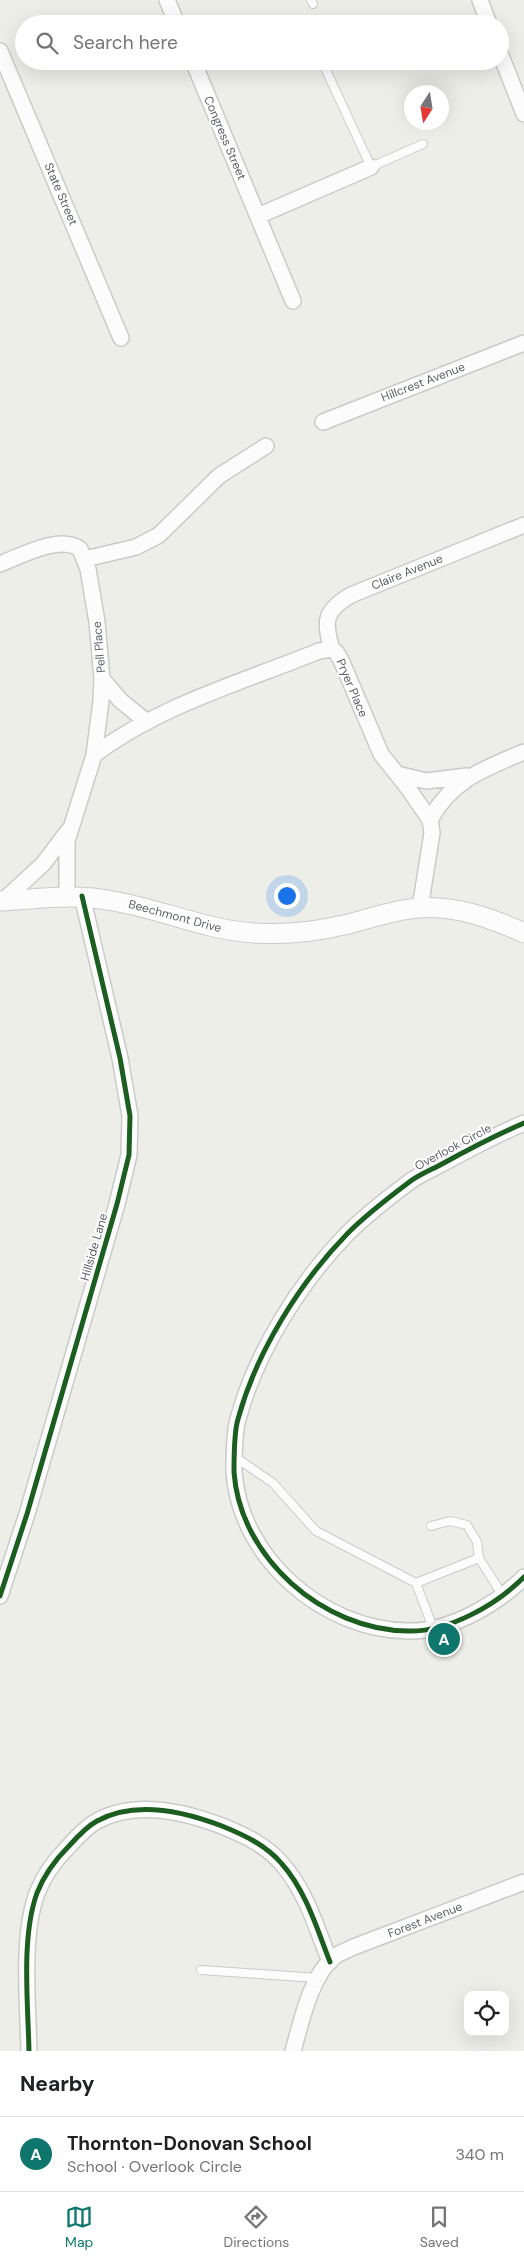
<!DOCTYPE html>
<meta charset="utf-8">
<style>
body{margin:0;font-family:"DM Sans",sans-serif;background:#f2f2f2;color:#202124}
.controls{position:absolute;right:15px;bottom:15px;display:grid;overflow:hidden;border-radius:10px;box-shadow:0 5px 20px #0002}
.controls button{width:45px;height:45px;display:grid;place-items:center;padding:0;border:0;border-bottom:1px solid #e0e0e0;background:#fff;color:#202124;font:25px sans-serif}
.compass{position:absolute;left:404px;top:85px;width:45px;height:45px;border-radius:50%;background:#fff;box-shadow:0 5px 20px #0002;rotate:192deg}
.you{position:absolute;left:286px;top:895px;width:18px;height:18px;margin:-12px;border:4px solid #fff;border-radius:50%;background:#1a73e8;box-shadow:0 0 0 8px #1a73e833}
.badge{display:grid;place-items:center;width:32px;height:32px;border-radius:50%;background:#0f766e;color:#fff;font-size:16px;font-weight:700}
.pin{position:absolute;translate:-50% -50%;border:2px solid #fff;box-shadow:0 1px 5px #0006}
.list{margin:0;padding:0;list-style:none}
h2{display:flex;justify-content:space-between;align-items:center;height:65px;margin:0;padding:0 20px;font-size:21px}
h2 small{font-size:16px;font-weight:400;color:#757577}
.list li{display:grid;grid-template-columns:32px 1fr auto;gap:15px;align-items:center;box-sizing:border-box;height:75px;padding:0 20px;border-top:1px solid #e0e0e0}
.list b{display:block;font-size:19px;white-space:nowrap}
.list p{margin:0;font-size:16px;white-space:nowrap;color:#757577}
.list em{font-size:16px;font-style:normal;color:#757577}
.icon{flex:none;width:28px;height:28px;fill:none;stroke:currentColor;stroke-width:2;stroke-linecap:round;stroke-linejoin:round}
.map{position:relative;flex:none;width:524px;height:2051px;overflow:hidden}
.search{position:absolute;background:#fff;box-shadow:0 5px 20px #0002;left:15px;right:15px;top:15px;height:55px;display:flex;align-items:center;gap:12px;box-sizing:border-box;padding:0 18px;border-radius:28px;color:#757577;font-size:19px}
.sheet{height:140px;background:#fff}
nav{display:flex;justify-content:space-around;align-items:center;box-sizing:border-box;height:70px;border-top:1px solid #e0e0e0;background:#fff;font-size:14px;color:#757577}
nav a{display:grid;justify-items:center;gap:2px}
nav .on{color:#0f766e}
.map>svg:first-child{display:block}
.lines{fill:none;stroke-linecap:round;stroke-linejoin:round}
.service-casing{stroke:#cacbc9;stroke-width:10}
.minor-casing{stroke:#cacbc9;stroke-width:18}
.tertiary-casing{stroke:#cacbc9;stroke-width:21}
.service{stroke:#fcfcfc;stroke-width:8}
.minor{stroke:#fcfcfc;stroke-width:15}
.tertiary{stroke:#fcfcfc;stroke-width:19}
.cycleway-casing{stroke:#fff;stroke-width:8}
.cycleway{stroke:#1b5e20;stroke-width:5}
.labels{text-anchor:middle;dominant-baseline:central;stroke-width:4;stroke-linejoin:round;paint-order:stroke}
.street-label{font-size:12px;fill:#5d6167;stroke:#fff}
</style>
<div class="map">
<svg width="524" height="2051" viewBox="0 0 524 2051">
<rect width="100%" height="100%" fill="#eeeee9"/>
<g class="lines">
<g class="service-casing">
<path id="service" d="M311,0L313,4
M325,68L371,167L423,144
M235,1457L273,1483L316,1531L416,1583
M431,1526L450,1521L467,1525L477,1542L479,1558L503,1596
M433,1628L416,1583L479,1558
M201,1970L318,1978"/>
</g>
<g class="minor-casing">
<path id="minor" d="M167,0L177,24
M480,0L489,24
M0,51L121,338
M500,53L524,114
M193,61L293,301
M258,216L371,167
M323,422L524,343
M85,559L136,547L159,535L219,476L266,446
M0,564C21,556 60,534 80,549L88,569L97,622L102,679L101,701L94,755L67,841V896
M332,649C323,621 325,610 351,595L524,525
M102,679L121,701L147,722
M94,755C160,705 243,682 319,651L332,649L336,652L341,660L381,754L408,788L430,820L432,833L420,908
M397,774L426,781L467,776
M430,820C450,781 485,768 524,752
M3,901L43,864L68,831
M524,1123C496,1135 469,1149 442,1164C431,1170 418,1175 408,1183C388,1198 366,1215 348,1233C299,1283 256,1353 238,1419C234,1432 234,1458 234,1472C240,1558 323,1630 408,1631C449,1632 496,1605 524,1577
M0,1596L27,1514L117,1204L129,1155L130,1116L120,1058L82,896
M29,2051C28,2003 21,1937 37,1893C44,1875 55,1860 69,1846C77,1837 86,1827 97,1821C135,1800 183,1811 222,1826C244,1835 266,1845 282,1864C306,1891 317,1929 330,1962
M293,2051C301,2023 310,1977 334,1957C339,1953 346,1951 351,1948L524,1882"/>
</g>
<g class="tertiary-casing">
<path id="tertiary" d="M0,901C39,899 75,893 113,901C161,909 205,930 254,933C284,935 314,932 344,925C369,919 393,910 418,908C455,905 491,918 524,933"/>
</g>
<use href="#service" class="service"/>
<use href="#minor" class="minor"/>
<use href="#tertiary" class="tertiary"/>
<g class="cycleway-casing">
<path id="cycleway" d="M524,1123C496,1135 469,1149 442,1164C431,1170 418,1175 408,1183C388,1198 366,1215 348,1233C299,1283 256,1353 238,1419C234,1432 234,1458 234,1472C240,1558 323,1630 408,1631C449,1632 496,1605 524,1577
M0,1596L27,1514L117,1204L129,1155L130,1116L120,1058L82,896
M29,2051C28,2003 21,1937 37,1893C44,1875 55,1860 69,1846C77,1837 86,1827 97,1821C135,1800 183,1811 222,1826C244,1835 266,1845 282,1864C306,1891 317,1929 330,1962"/>
</g>
<use href="#cycleway" class="cycleway"/>
</g>
<g class="labels">
<g class="street-label">
<text transform="translate(225 138) rotate(67)">Congress Street</text>
<text transform="translate(61 194) rotate(67)">State Street</text>
<text transform="translate(423 382) rotate(-21)">Hillcrest Avenue</text>
<text transform="translate(407 572) rotate(-22)">Claire Avenue</text>
<text transform="translate(99 647) rotate(-95)">Pell Place</text>
<text transform="translate(352 688) rotate(67)">Pryer Place</text>
<text transform="translate(175 916) rotate(15)">Beechmont Drive</text>
<text transform="translate(453 1147) rotate(-28)">Overlook Circle</text>
<text transform="translate(94 1247) rotate(-74)">Hillside Lane</text>
<text transform="translate(425 1920) rotate(-21)">Forest Avenue</text>
</g>
</g>
</svg>
<div class="controls">
<button><svg class="icon" aria-label="locate" viewBox="0 0 24 24"><circle cx="12" cy="12" r="6"/><path d="M12 2v4M12 18v4M2 12h4M18 12h4"/></svg></button>
</div>
<svg class="compass" viewBox="-18 -18 36 36"><path d="M0-13l5 13h-10z" fill="#e53935"/><path d="M0 13l5-13h-10z" fill="#757577"/></svg>
<div class="you"></div>
<div class="pin badge" style="left:444px;top:1639px">A</div>
<div class="search"><svg class="icon" aria-label="search" viewBox="0 0 24 24"><circle cx="10" cy="10" r="6"/><path d="M15 15l6 6"/></svg>Search here</div>
</div>
<section class="sheet">
<h2>Nearby<small></small></h2>
<ul class="list">
<li><span class="badge">A</span><div><b>Thornton-Donovan School</b><p>School · Overlook Circle</p></div><em>340 m</em></li>
</ul>
</section>
<nav>
<a class="on"><svg class="icon" aria-label="map" viewBox="0 0 24 24"><path d="M3 6l6-2 6 2 6-2v14l-6 2-6-2-6 2zM9 4v14M15 6v14"/></svg>Map</a>
<a><svg class="icon" aria-label="directions" viewBox="0 0 24 24"><path d="M12 3l9 9-9 9-9-9zM9 14v-3h6M13 9l2 2-2 2"/></svg>Directions</a>
<a><svg class="icon" aria-label="saved" viewBox="0 0 24 24"><path d="M7 4h10v16l-5-4-5 4z"/></svg>Saved</a>
</nav>
